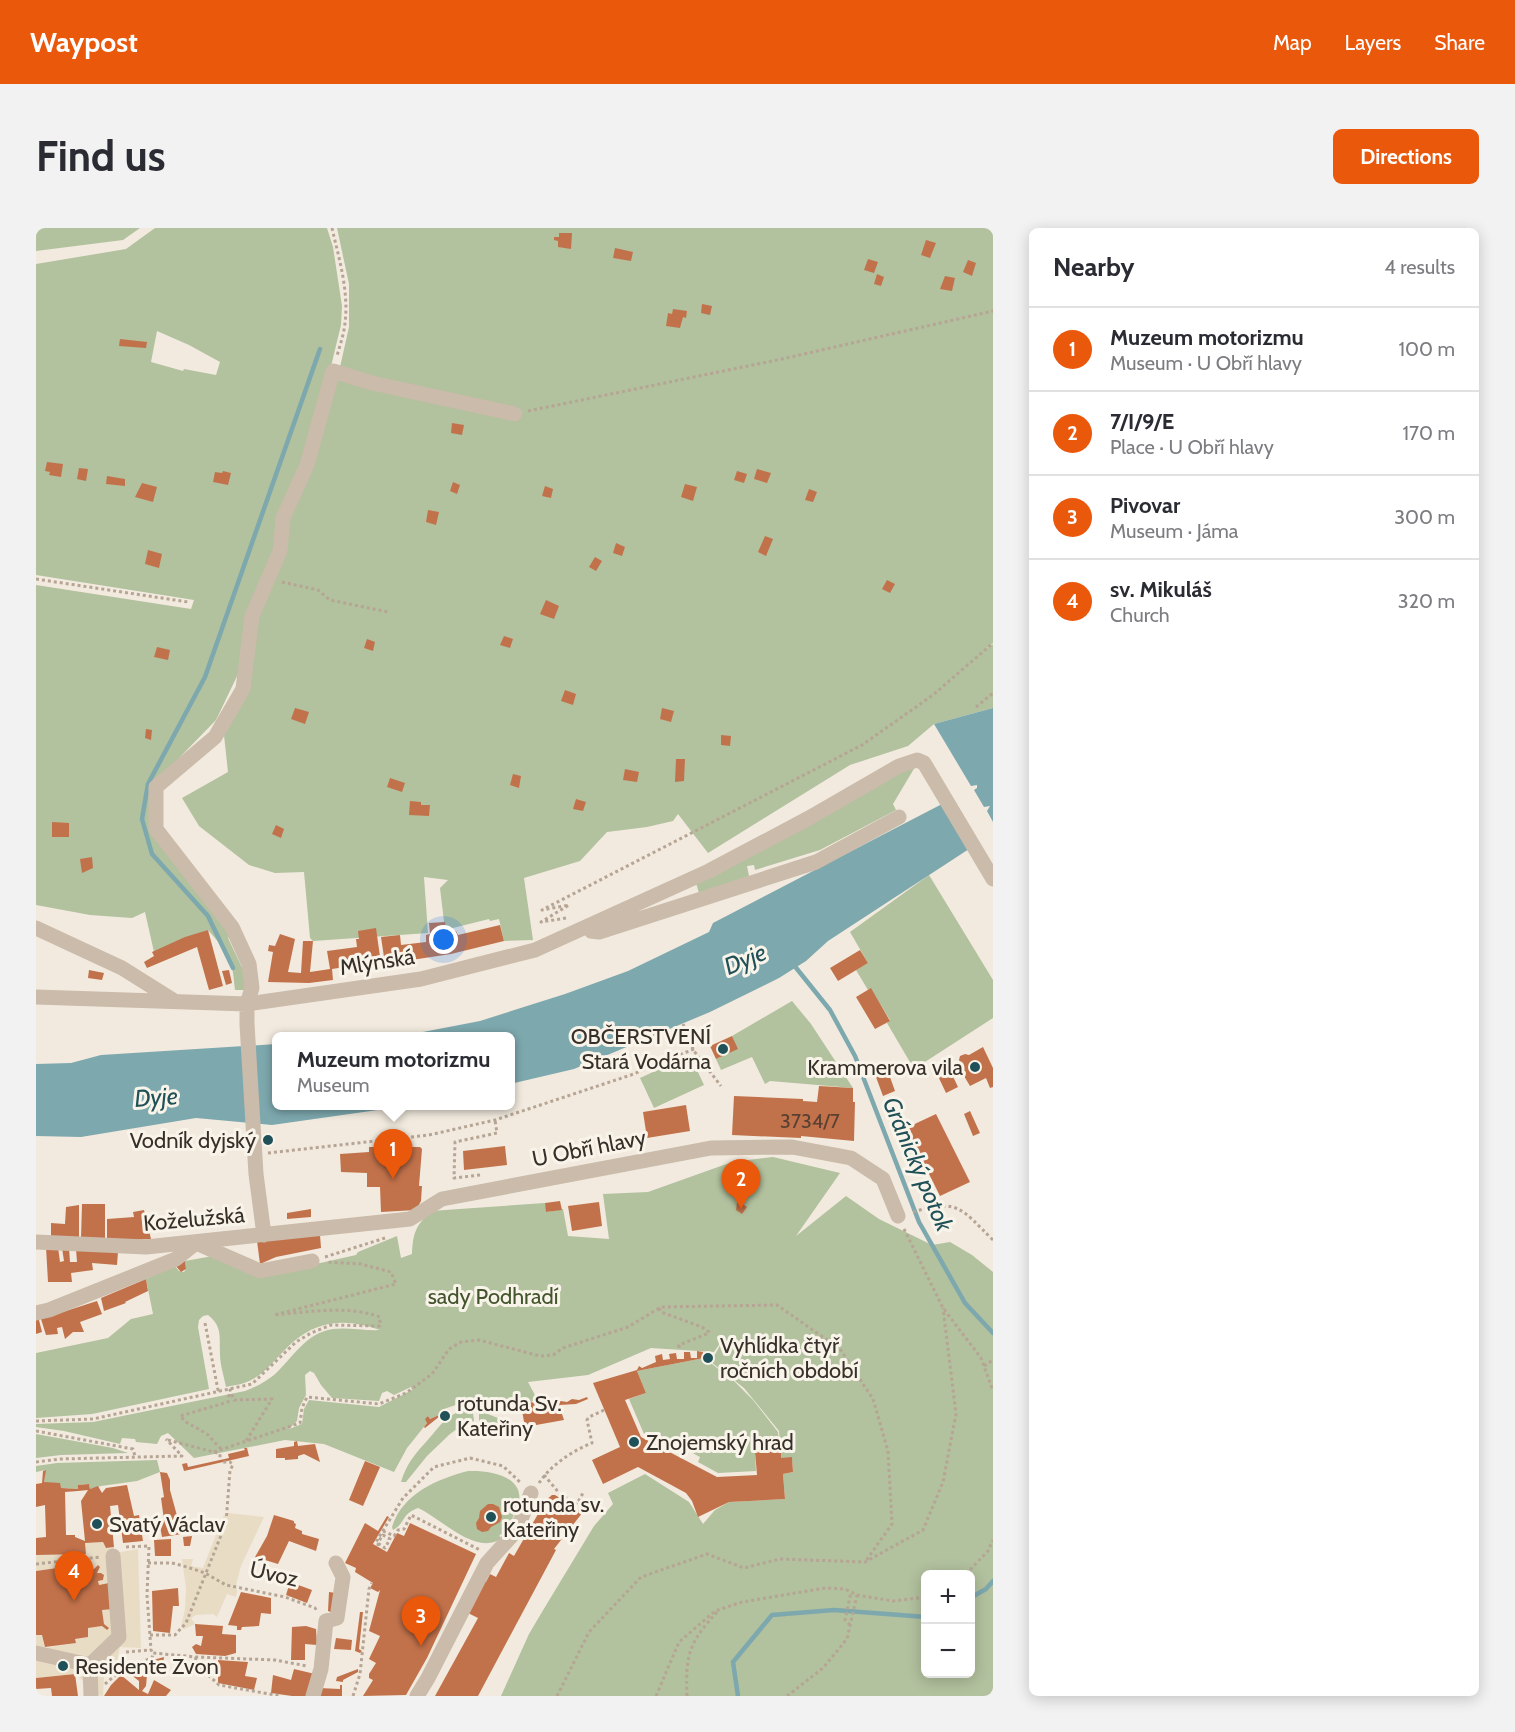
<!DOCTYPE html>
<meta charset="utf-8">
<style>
body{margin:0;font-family:Cabin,sans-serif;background:#f2f2f3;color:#2b2b33}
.controls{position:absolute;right:18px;bottom:18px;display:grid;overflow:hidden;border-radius:9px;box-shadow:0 3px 15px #0003}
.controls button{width:54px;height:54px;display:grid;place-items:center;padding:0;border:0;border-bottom:2px solid #e1e1e2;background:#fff;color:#2b2b33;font:30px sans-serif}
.you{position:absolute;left:408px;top:712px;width:21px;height:21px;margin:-15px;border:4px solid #fff;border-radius:50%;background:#1a73e8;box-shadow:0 0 0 9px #1a73e833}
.badge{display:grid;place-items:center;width:39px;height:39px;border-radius:50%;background:#ea580c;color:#fff;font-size:20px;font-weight:700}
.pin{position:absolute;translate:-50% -50px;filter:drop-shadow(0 2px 3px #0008)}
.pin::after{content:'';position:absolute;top:32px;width:21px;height:18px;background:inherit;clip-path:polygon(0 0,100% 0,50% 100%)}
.popup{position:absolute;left:236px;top:804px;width:243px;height:78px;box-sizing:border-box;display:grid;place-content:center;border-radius:9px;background:#fff;filter:drop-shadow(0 2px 4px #0005);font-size:20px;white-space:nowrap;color:#7c7c81}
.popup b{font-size:22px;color:#2b2b33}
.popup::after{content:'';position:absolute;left:50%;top:100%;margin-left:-12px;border:12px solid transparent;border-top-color:#fff}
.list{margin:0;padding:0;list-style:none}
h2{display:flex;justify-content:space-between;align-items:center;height:78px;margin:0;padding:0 24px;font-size:26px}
h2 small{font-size:20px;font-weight:400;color:#7c7c81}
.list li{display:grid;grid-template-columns:39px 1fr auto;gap:18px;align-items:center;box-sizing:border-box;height:84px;padding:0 24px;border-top:2px solid #e1e1e2}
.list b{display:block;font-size:22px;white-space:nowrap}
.list p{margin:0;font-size:20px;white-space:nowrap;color:#7c7c81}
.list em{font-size:20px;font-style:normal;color:#7c7c81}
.map{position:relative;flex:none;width:957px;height:1468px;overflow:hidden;border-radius:9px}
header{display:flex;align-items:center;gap:36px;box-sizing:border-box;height:84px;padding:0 30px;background:#ea580c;color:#fff}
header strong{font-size:28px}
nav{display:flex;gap:33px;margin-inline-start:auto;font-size:21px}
.intro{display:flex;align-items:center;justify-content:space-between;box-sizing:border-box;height:144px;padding:0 36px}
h1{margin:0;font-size:42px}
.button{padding:15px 27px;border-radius:9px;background:#ea580c;color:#fff;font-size:21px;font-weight:700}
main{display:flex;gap:36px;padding:0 36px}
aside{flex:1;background:#fff;border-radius:9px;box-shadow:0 3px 15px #0003}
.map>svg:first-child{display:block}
.green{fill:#b2c19e;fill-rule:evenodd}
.plaza{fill:#e9dcc5}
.water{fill:#7da8ae}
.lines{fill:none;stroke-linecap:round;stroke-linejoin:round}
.stream{stroke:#7da8ae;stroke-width:4.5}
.building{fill:#c2724b}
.path{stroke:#b6a594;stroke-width:3;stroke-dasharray:3 3;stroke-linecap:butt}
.minor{stroke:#cabbaa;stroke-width:15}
.poi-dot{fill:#205058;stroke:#f9f4ea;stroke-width:2}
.labels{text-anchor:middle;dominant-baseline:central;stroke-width:6;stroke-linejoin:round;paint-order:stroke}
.number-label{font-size:20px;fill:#5a4032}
.street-label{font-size:22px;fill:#372f29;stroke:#f9f4ea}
.poi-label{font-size:22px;fill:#372f29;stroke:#f9f4ea;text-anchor:start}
.park-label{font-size:22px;fill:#44552e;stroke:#f9f4ea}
.water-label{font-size:24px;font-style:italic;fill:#205058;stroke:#f9f4ea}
</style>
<header>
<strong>Waypost</strong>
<nav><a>Map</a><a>Layers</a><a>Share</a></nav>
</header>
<div class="intro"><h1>Find us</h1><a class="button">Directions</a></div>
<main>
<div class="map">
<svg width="957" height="1468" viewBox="0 0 957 1468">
<rect width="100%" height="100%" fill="#f2eade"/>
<path class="green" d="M0,0H104L87,12L0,23Z
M119,0H291L297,19L306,78L305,97L290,159L203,444L180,492L113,561L119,607L200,705L192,710L212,752L219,762H199C196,729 194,727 172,702L118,724L109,684L96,690L54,687L0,677V357L155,381L158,372L0,347V36L90,21ZM121,103L153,117L184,134L180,147L148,141L147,143L115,134Z
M301,0H957V415L949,421L957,416V480L898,496L872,518L814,537L672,625L642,586L637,593L611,599L571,604L544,633L488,650L497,712L468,713L463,691L454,693L453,691L409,702L404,660L412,652L388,649L392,705L277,713L274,710L268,644L239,645L213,637L163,598L146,570L192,544L187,498L203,462L218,388L249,292L304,139L313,99V56Z
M871,539H879L857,576L860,582L784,622L719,642L718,637L711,638L713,648L663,665L660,655Z
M893,647L957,752V790L878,841L851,795L854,792L835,761L832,762L820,742L832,735L814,704Z
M756,773L775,796L817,860L734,853L729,856L716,829L685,842L680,831L701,821L696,808Z
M654,827L668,857L618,880L604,850Z
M737,929L804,945L760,1008L810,968L843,991L896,1017L914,1014L936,1027L957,1044V1468H465L493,1406L506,1384L558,1298L577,1276L572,1265L609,1246L653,1274L667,1296L679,1282L693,1274L749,1271L747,1246L757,1244L756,1230H745L743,1203L708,1160L675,1134L689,1108L678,1124L615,1120L552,1147L492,1154L501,1171L493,1175L467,1174V1176L440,1170L405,1182V1186L394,1191L392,1188L391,1195L371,1220L358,1244L288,1216L249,1212L158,1230L132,1205L125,1208L121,1216L100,1214L99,1211L86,1210L84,1216L28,1203L0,1199V1196L57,1194L209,1163C220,1159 229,1154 238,1147C257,1130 269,1105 297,1101C312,1099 329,1103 344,1102C313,1091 284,1091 257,1114C244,1125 233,1142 217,1151C209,1156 199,1157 190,1159C188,1148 184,1137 184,1126C183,1109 187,1099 172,1087L167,1088L163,1092L162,1099L173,1161L56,1186L0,1190V1125L72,1110L95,1091L117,1086L110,1051L139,1038L143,1043L148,1044L150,1041L149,1033L177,1028L222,1049L320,1027L322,1024L361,1008L365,1030L376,1026C377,1005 379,999 395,983L509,975L511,984L527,981L532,1008L573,1011L567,966L612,964L696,934ZM274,1143L278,1145L285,1157L296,1170L343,1173L346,1165L351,1163L358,1167L375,1159L376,1162L343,1179L273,1172L268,1181L266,1196L253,1201L261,1193L263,1180L270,1167L269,1147ZM890,1346H934V1446H890Z
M668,1130L697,1152L717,1172L742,1204L744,1222L719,1225L720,1243L682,1245L662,1234L664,1229L631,1211L627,1216L608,1206L593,1171L610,1165L601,1143Z
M429,1181L437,1185L438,1193L425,1198L414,1206L391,1228L370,1254H365C370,1237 378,1227 390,1214C405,1198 406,1190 429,1181Z
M443,1184C457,1186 468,1194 482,1198V1204C467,1202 460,1194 443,1194Z
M0,1206L77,1220L92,1225L25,1227L0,1230Z
M121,1232L124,1244L101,1253L65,1258L54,1261L53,1256L42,1257V1261L25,1260L8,1254L9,1242L0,1244V1238L21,1235Z
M432,1243C454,1242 491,1248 482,1278H480C478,1289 474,1298 467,1307L465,1306L463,1308L466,1310C440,1329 405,1290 382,1280C365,1286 370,1295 357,1302L356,1299C366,1266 401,1251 432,1243Z"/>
<path class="plaza" d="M192,1285L228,1289L205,1338L200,1357L201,1364L200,1369L191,1366L181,1389L177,1386L160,1387L155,1390L159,1396L148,1401L145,1399L149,1381L150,1360L146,1331H157L155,1338L167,1340L187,1289Z
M67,1314L70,1320L78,1319L79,1325L102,1321L105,1420L84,1419L81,1434L72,1435L68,1449L67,1468H64L39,1446L0,1450V1407H6L9,1420L39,1415V1411L52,1409V1400L66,1398L71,1402L72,1400L68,1396L66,1382L76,1381L73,1356L63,1357L62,1353L67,1352L68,1349L66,1345H61L64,1339L62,1337L58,1341L44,1343V1338L40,1335L30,1336L28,1339L0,1343V1326L49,1315Z"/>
<path class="water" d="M957,480V594L951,583L954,578L948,579L938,562L941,560V557L935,558L898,496Z
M906,576L933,621L792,713L770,733L743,750L674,784L538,841L474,856V808H366L444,793L529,766L592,743L673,704L677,695Z
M240,816V878H370L236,897L160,890L45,909L0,908V836L35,835L65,827Z"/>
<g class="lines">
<path class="stream" d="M757,736L794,782L819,828L883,994L929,1075L957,1105
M197,740L172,688L116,626L106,591L112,556L169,449L284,121
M934,1370L950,1361L957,1353
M702,1468L697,1434L736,1387L798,1382L890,1389"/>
</g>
<path class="building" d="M523,5H536L535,21L522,19V13L518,12V9H523Z
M890,12L900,15L894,30L885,27Z
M579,20L597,24L595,33L577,30Z
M832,31L842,34L838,45L828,42Z
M932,32L940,35L936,48L927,44Z
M841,46L848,49L845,58L838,56Z
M909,48L919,50L916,63L904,61Z
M666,76L676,78L674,87L665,85Z
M637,81L651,83L650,90L647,89L644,100L630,98L632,85L636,86Z
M84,111L111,114L110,120L83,118Z
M416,195L428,197L426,207L415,205Z
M11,234L27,236L25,249L13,247L14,244L9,243Z
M43,240L52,241L50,253L41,251Z
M721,241L735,245L731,255L718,251Z
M187,243L195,245L192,257L177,254L179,244L186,245Z
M701,243L711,246L708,255L698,252Z
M71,248L89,251V258L70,256Z
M417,254L424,257L421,266L414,263Z
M106,255L121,259L117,274L99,269Z
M649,256L661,259L657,273L645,269Z
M509,258L517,261L515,270L506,268Z
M773,261L781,264L777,274L769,272Z
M392,282L403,284L400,297L390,294Z
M729,308L737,311L730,328L722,324Z
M580,315L589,319L586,328L577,325Z
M112,322L126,326L123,340L109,336Z
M559,329L566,333L560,343L553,339Z
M851,352L859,356L854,365L846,361Z
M510,372L523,378L518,391L504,386Z
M468,408L477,411L474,420L464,417Z
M331,411L339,414L337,423L328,420Z
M121,419L134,422L132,432L118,429Z
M529,462L540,466L537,477L525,473Z
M259,480L273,484L269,496L255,491Z
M626,480L638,483L635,494L624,491Z
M110,501L116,502L115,512L109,510Z
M685,507L695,508L694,518L685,517Z
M640,531H649L648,553L639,554Z
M589,541L603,544L601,554L587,552Z
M477,546L485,548L483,560L474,557Z
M354,550L369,555L366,564L351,559Z
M540,571L550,574L547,583L537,581Z
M374,573L385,574V577H394L393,588L373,587Z
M16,594L33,595V609H16Z
M240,597L248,601L245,610L236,606Z
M56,629L57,640L46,645L44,631Z
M409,694L410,705L420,703L422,707L464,697L468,713L415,726L349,736L345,709L364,707L365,717L390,714V707L394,706L393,695Z
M340,700L345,736L328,739V736L296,741L297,752L273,755L232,754L237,724L232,723L233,717L239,718L244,706L259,711L252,744L265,745L267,713H277L274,744L294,741L291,723L321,719L320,711H323L322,703Z
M172,702L187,758L173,762L161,719L111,740L108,734L118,728L116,724L149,709Z
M824,722L832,735L802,753L794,740Z
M53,742L68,745L66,752L52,750Z
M193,742L196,755L190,757L186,743Z
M835,760L854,793L839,801L820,769Z
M696,808L702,821L680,831L674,818Z
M947,819L957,840V859L954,860L950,850L934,858L922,838L926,837L923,832L924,828L929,826L933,827Z
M849,835L859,863L847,868L837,841Z
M913,840L922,859L910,865L901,846Z
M783,858L817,860V874H819L818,913L765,908V910L696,907L698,868L767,871V873L781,874Z
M650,877L654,903L611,910L607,884Z
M934,883L944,905L937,908L928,886Z
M900,886L934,954L904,968L870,900Z
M469,918L471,937L428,942L427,923Z
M333,919H384L386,921L383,958H386L385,973L380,982L345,984L344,959H331V945L305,944L304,926L333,924Z
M524,973L526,982L510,984L509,975Z
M563,974L566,998L536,1003L532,978Z
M701,975H705L711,979L706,986L700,982Z
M46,976H69V1012L45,1010Z
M43,977V1010L15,1009V995L29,996L30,979Z
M275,981V989L251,991V985Z
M108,982L115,1011L71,1013V991L98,989L97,984Z
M284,1007L285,1020L240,1029L224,1036L221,1013Z
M10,1019H22L24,1034L28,1033L26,1020H33L34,1034H41L40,1021L82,1024L81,1037L56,1035L57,1042L35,1045L36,1054H12Z
M149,1033L150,1041L145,1044L139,1037Z
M110,1051L112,1063L89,1074L90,1075L68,1083L65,1070Z
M61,1073L66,1086L44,1094L48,1104H37L29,1111L26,1099L21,1100L22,1106L10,1107L5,1091Z
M0,1092H3L6,1104L0,1106Z
M661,1123L667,1124V1126L673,1125L677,1128L676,1132L674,1135L668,1130L601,1143L610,1165L589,1172L605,1209L681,1249L721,1247L719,1224L745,1222V1230L756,1229L757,1244L747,1246L749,1271L693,1274L662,1289L656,1273L650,1265L602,1239L567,1256L556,1232L584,1219L557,1155L601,1142L603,1138L606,1140L620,1134L619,1128L626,1126L627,1132L634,1131L633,1126L640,1125L641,1131H648V1124H654L655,1130H661Z
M551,1169L552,1171L540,1176L523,1177L528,1192L489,1199L485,1177H467V1173L511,1175L519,1172L531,1174L536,1171L543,1172Z
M403,1187L404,1188L389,1200L388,1199L391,1195L389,1191L392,1188L394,1191Z
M261,1213L262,1218L279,1216L284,1234L268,1226L262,1228V1231L249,1232V1230H240V1221L258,1218V1214Z
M208,1220H211L213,1228L148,1243L146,1236L151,1235L152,1239L193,1230L192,1226L209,1222Z
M329,1233L344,1239L327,1278L313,1272Z
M10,1242L8,1254L24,1255L25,1260L42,1261V1263L29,1264L30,1307H39V1309L49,1313L45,1273L52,1262L42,1263V1257L53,1256L54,1261L62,1258L66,1265L70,1260L91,1257L98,1288L103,1287L107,1313L87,1315L82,1277L74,1278L78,1319L70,1320L67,1314L49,1315L50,1326L0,1327V1310L10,1309L9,1277L0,1279V1256L6,1255L7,1243Z
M124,1244L131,1245L134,1252V1262L146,1306L126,1309L123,1293L128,1292L125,1270L128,1269Z
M516,1267H519L547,1284L518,1321L520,1322L442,1468H399L442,1390L430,1384L448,1352L450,1354L454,1346L460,1349L473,1325L478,1328L510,1272Z
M452,1276H457L463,1279L466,1289L464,1294L455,1299L452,1303L446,1304L441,1301L440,1295L443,1290L444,1283Z
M238,1287L258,1293V1295L260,1296L259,1300L266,1303V1306L283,1311L280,1323L253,1313L242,1336L219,1329L231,1308Z
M351,1288L353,1289L337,1316L351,1324L361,1305L368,1308L374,1295L440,1326L391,1430L370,1467L327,1468L337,1452L333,1450V1446L340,1435L333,1431L344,1408L333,1403L344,1362L342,1364L334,1360L337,1355L319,1344L320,1340L309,1335L329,1295L342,1303Z
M156,1308L154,1318H148L147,1309Z
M135,1311V1328H119L118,1312Z
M40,1335L44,1338V1343L58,1341L62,1337L64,1339L61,1345H65L68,1347L67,1352L62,1353L63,1357L73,1355L77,1381L66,1382L68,1396L73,1400L71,1402L66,1398L52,1400V1409L39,1411L40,1415L9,1419L6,1407H0V1343L28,1339L30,1336Z
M254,1354L276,1362L271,1375L250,1367Z
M142,1360L143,1378H137L134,1405L117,1403L116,1363Z
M205,1364L235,1370V1386L225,1385L223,1398L206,1399L205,1402H201V1398L192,1397Z
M293,1364L300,1365L299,1386L292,1383Z
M324,1384H327L323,1421L326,1423L324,1425L319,1423Z
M159,1396L187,1398L186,1406L200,1407V1425L189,1428L160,1426L156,1419L160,1416L165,1418L167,1408H160Z
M270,1398L280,1401L281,1417L269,1416V1432H255L256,1399Z
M300,1410L316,1412L315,1422L298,1421Z
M128,1429L126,1444L111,1447L110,1458L106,1463L112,1466L118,1452L135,1462L130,1468H68L75,1457L85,1447L103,1462V1453L90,1443L103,1436Z
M182,1432L212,1434L209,1448L221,1450L218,1462L182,1455Z
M258,1441L279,1446L273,1468H256L235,1465L237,1447L255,1452Z
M322,1441V1444L307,1452V1454L300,1453L301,1449Z
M39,1446L42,1468H16L15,1460L0,1461V1450Z
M304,1457H306V1468H281L283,1460L304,1461Z"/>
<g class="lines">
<path class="path" d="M296,0C303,31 313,63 309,95C308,106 304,117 301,128
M492,183L746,131L957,83
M0,351L152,374
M246,354L282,362L294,372L352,384
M940,479L957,465
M530,690L505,694L533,677L506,682L826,517L897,467L957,415
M647,796L658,823L685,858
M232,925L393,907L459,892L595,847L658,821
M444,947L418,950L419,914L461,905L459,892
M877,984C923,970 925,981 957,1012
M868,1001L907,1080L945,1130L957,1163
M289,1029L349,1010
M623,1080L625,1084L666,1099L673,1104V1105L643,1117V1123
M169,1095L182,1162H186
M948,1138L957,1132
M0,1193L57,1191L216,1156L260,1114L275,1105L295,1097L344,1098V1089C311,1077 272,1084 238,1087L360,1056L355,1044L325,1036L290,1034
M0,1203L97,1221L99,1228
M132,1212L178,1224L184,1226V1232
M185,1221L171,1206L150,1194L144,1188L192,1174L194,1162L198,1172L236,1171L210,1213
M178,1224L264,1195L266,1180L271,1169L343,1176L370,1165L396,1146L413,1121L425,1114L443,1112L504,1128L517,1127L527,1120L592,1099L625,1079L741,1077L804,1121L837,1171L852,1223L856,1296L829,1334
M0,1234L24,1231L146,1228L130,1211
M508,1247L524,1266L551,1283L553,1279L543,1272L547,1265
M503,1255C515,1237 536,1223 556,1215L551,1192L553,1189L568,1182
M347,1303L358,1308L362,1302L368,1301L375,1287L444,1322
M342,1318C342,1313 345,1310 347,1307L354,1311L349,1320L340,1314L367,1270L398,1239L434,1230L467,1238L485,1255
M90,1319L113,1318L111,1367L115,1422L117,1425
M112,1335H136L151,1339L169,1345L190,1357L249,1369L279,1380L281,1383
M0,1336L64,1329
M930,1346L952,1323L957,1312
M814,1397L809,1392L815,1364
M114,1407H139L150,1395L190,1295L194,1242L197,1237L194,1234H185
M90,1424L115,1422
M160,1429L159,1435L183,1457L245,1468
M73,1439L76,1441L84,1436L86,1429
M69,1456L88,1440L116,1430L117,1425L160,1429L239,1432L271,1438
M317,1468L324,1446L333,1361L336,1355
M521,1468L553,1404L605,1349L671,1326L708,1340L744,1331L829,1334L887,1302L907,1254L920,1186L907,1080
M620,1468L643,1414L679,1383L706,1374L789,1360L809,1361L821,1367L857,1373L890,1369
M651,1468C649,1425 654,1413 683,1382
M751,1468L787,1440L811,1411L821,1367"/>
<path class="minor" d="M552,699L555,703L563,704L780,634L863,589
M0,700L86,740L137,772
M0,769L211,776L385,751L499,722L673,643L773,590L863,538L881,532L888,535L957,651
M228,1007L220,946L211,796V776L216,760L213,736L196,699L120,601V559L179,509L207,461L216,388L244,323L247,290L271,237L297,143L336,155L479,186
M0,1014L110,1019L374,991L406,971L675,920L756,919L815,930L847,951L862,988
M160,1015L224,1043L276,1033
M0,1085L13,1082L140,1031L160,1015
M0,1425L54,1437
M54,1437L83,1409L77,1328
M54,1437L55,1468
M277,1468L285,1441L290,1393L301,1390L307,1349L300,1335
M381,1468L392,1450L451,1335L481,1302L495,1265"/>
</g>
<g class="poi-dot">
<circle cx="687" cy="821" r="6"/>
<circle cx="939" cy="839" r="6"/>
<circle cx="232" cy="912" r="6"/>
<circle cx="672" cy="1130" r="6"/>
<circle cx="409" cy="1188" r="6"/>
<circle cx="598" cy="1214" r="6"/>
<circle cx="455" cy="1289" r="6"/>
<circle cx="61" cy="1296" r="6"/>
<circle cx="27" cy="1438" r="6"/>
</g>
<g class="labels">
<g class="number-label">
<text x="774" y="893">3734/7</text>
</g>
<g class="street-label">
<text transform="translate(341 734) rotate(-9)">Mlýnská</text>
<text transform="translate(553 920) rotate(-11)">U Obří hlavy</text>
<text transform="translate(158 991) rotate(-5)">Koželužská</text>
<text transform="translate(238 1346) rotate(13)">Úvoz</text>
</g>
<g class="poi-label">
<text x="675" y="808" text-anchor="end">OBČERSTVENÍ<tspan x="675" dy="25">Stará Vodárna</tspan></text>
<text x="927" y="839" text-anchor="end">Krammerova vila</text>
<text x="220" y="912" text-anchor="end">Vodník dyjský</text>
<text x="684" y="1117">Vyhlídka čtyř<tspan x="684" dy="25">ročních období</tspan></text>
<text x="421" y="1175">rotunda Sv.<tspan x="421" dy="25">Kateřiny</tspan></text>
<text x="610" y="1214">Znojemský hrad</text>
<text x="467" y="1276">rotunda sv.<tspan x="467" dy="25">Kateřiny</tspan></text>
<text x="73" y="1296">Svatý Václav</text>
<text x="39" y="1438">Residente Zvon</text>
</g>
<g class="park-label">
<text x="457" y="1068">sady Podhradí</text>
</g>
<g class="water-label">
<text transform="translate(709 731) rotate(-23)">Dyje</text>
<text transform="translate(120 869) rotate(-4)">Dyje</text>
<text transform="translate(882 936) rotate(67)">Gránický potok</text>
</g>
</g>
</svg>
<div class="controls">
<button>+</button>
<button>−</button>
</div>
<div class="you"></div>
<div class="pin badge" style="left:357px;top:951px">1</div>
<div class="popup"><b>Muzeum motorizmu</b>Museum</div>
<div class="pin badge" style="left:705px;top:981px">2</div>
<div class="pin badge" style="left:385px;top:1418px">3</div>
<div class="pin badge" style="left:38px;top:1373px">4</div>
</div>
<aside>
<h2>Nearby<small>4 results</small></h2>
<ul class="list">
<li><span class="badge">1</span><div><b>Muzeum motorizmu</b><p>Museum · U Obří hlavy</p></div><em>100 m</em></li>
<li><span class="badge">2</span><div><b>7/I/9/E</b><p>Place · U Obří hlavy</p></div><em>170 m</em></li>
<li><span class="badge">3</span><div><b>Pivovar</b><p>Museum · Jáma</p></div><em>300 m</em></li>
<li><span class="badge">4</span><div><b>sv. Mikuláš</b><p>Church</p></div><em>320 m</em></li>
</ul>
</aside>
</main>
